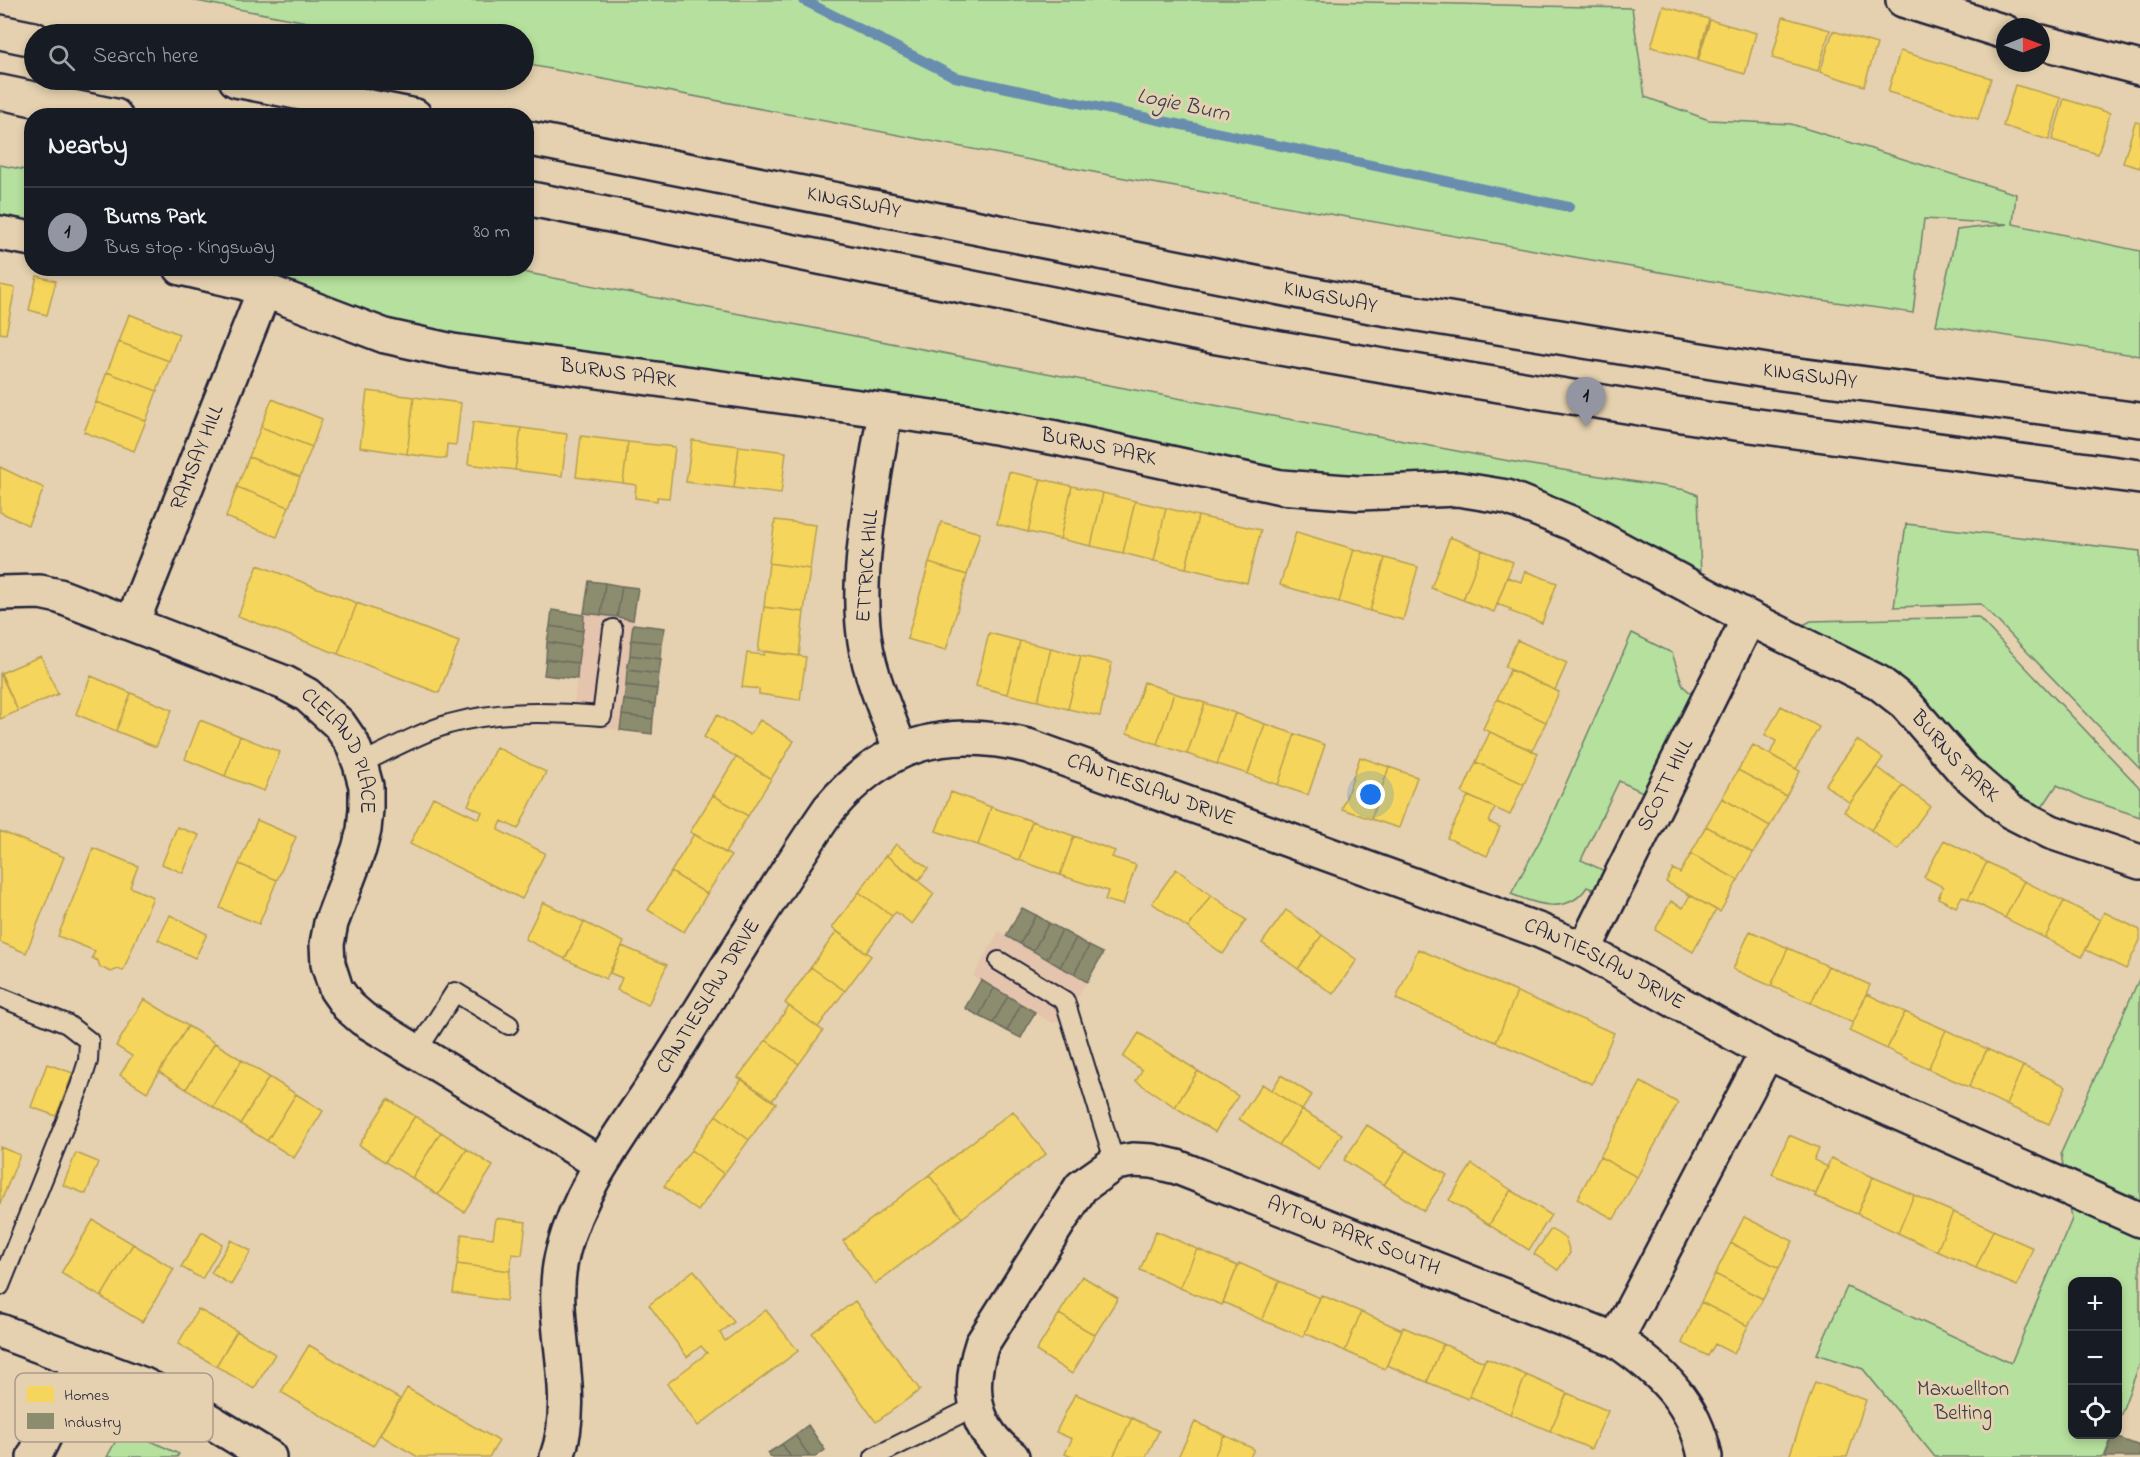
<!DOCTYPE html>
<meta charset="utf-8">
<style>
body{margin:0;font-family:"Indie Flower",sans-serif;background:#20242c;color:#f1f3f6}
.controls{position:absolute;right:18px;bottom:18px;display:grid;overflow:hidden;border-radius:12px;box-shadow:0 3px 9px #0003}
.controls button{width:54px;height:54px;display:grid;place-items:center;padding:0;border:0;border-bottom:2px solid #363941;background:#171b24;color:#f1f3f6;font:30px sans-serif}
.compass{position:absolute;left:1996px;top:18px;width:54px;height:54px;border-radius:50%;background:#171b24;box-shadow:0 3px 9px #0003;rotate:89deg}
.you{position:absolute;left:1371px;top:795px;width:21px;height:21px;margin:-15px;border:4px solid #fff;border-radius:50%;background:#1a73e8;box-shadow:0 0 0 9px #1a73e833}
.badge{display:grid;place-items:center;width:39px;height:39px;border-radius:50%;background:#9495a2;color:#111;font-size:20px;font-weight:700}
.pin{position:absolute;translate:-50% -50px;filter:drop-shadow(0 2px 3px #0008)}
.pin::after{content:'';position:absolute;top:32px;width:21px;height:18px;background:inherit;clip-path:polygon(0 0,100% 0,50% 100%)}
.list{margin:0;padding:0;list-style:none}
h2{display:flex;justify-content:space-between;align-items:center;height:78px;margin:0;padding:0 24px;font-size:26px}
h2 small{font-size:20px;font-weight:400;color:#9ea1a6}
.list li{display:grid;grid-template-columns:39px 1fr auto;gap:18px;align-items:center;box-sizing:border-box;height:90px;padding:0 24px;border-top:2px solid #363941}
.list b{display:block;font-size:22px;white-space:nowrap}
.list p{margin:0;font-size:20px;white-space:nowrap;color:#9ea1a6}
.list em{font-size:20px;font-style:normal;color:#9ea1a6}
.icon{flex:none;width:33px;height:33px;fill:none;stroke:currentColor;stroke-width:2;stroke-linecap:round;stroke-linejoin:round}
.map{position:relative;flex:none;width:2140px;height:1457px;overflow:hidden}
.search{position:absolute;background:#171b24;box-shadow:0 3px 9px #0003;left:24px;top:24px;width:510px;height:66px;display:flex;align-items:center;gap:15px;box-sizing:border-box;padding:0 21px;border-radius:33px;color:#9ea1a6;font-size:22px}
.panel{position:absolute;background:#171b24;box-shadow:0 3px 9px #0003;left:24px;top:108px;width:510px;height:168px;border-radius:24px}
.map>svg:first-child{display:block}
.built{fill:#e4c4ac}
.green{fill:#b6e09d;stroke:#6c816c;stroke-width:1.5}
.homes{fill:#f6d55c;stroke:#b69f52;stroke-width:1.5}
.industry{fill:#8c8c6e;stroke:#6c6c5f;stroke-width:1.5}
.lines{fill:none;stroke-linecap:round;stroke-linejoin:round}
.stream{stroke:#698dae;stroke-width:10}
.lane-casing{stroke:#22223b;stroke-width:22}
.street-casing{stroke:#22223b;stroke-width:38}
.highway-casing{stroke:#22223b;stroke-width:38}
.lane{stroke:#e5d1af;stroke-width:18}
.street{stroke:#e5d1af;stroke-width:33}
.highway{stroke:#e5d1af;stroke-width:33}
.labels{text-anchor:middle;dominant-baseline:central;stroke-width:6;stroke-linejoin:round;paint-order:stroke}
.street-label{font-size:21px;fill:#22223b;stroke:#e5d1af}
.park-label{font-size:21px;fill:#383e4a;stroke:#e5d1af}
.water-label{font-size:22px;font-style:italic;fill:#343d58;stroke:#e5d1af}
.key{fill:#e5d1af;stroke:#aa9c8c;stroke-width:1.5}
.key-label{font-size:16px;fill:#22223b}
</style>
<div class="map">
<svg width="2140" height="1457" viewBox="0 0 2140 1457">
<rect width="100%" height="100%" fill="#e5d1af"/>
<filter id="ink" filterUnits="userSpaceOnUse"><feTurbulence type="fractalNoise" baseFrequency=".0167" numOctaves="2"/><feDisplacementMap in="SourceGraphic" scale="12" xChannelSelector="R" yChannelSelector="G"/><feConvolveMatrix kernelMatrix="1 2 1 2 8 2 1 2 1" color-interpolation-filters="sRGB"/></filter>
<g filter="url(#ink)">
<path class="built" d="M589,581L638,588L634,624L665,628L652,734L571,724L577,680L544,675L552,610L584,614Z
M1022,908L1103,953L1077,998L1075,1007L1077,1015L1053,1023L1035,1013L1021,1038L965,1008L980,981L973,976L975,973L999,931L1007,936Z"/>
<path class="green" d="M191,0H1281L1632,8L1645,97L1709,120L1791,124L2016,194L2013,224L2140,251V356L1936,325L1957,230L2008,224L1924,219L1913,313L1814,299L1130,179L524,64V34H370Z
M0,165L31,171V224L0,217Z
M249,269H507L1119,387L1520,463L1686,490L1698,495L1701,576L1511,481L1484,475L1458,474L1357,478L1305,475L455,337L402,326Z
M1906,524L2140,551V769L1981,604L1894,607Z
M1978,617L2140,788V817L2084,798L2057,785L2041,809L2017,799L1870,660L1801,626L1811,621Z
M1632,633L1672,653L1683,686L1695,697L1647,794L1619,781L1581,860L1609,873L1599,892L1587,887C1568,916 1536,904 1511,894L1545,831Z
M2140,977V1363L2118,1422V1282H2072V1434L2113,1435L2104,1457H1935L1863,1369L1817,1354L1847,1287L2011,1363L2072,1219L2061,1153Z
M123,1428L179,1454L177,1457H107Z"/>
<path class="homes" d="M1663,6L1709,19L1697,60L1651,47Z
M1783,17L1830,30L1818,71L1772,58Z
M1710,20L1756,33L1745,74L1698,61Z
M1833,31L1877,44L1864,86L1820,72Z
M1900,51L1991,78L1978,119L1888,92Z
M2015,85L2061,98L2049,140L2003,126Z
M2064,99L2110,113L2098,154L2052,140Z
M2135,122L2140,123V168L2123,163Z
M37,276L56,281L47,315L29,310Z
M0,285L15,288L6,334L0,333Z
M129,314L179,334L169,361L119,342Z
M119,342L169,361L157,391L107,372Z
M107,372L157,391L146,421L96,402Z
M367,391L414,397L407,454L360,447Z
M414,397L461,403L456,445L447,444L446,459L407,454Z
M272,399L322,419L312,447L261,427Z
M96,402L146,421L134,451L84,432Z
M473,422L521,428L515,470L468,464Z
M261,427L312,447L300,477L249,457Z
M521,428L567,434L562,476L515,470Z
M581,436L628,442L623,483L576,477Z
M692,440L739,446L734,488L686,482Z
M628,442L675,447L669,498L657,497V501L635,498L636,485L623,483Z
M739,446L786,452L781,494L734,488Z
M249,457L300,477L289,507L237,487Z
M0,467L44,488L28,525L0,512Z
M1009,472L1041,479L1028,532L997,524Z
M1041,479L1072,486L1060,539L1028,532Z
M1072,486L1103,493L1091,546L1060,539Z
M237,487L289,507L277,537L226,517Z
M1103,493L1135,501L1123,553L1091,546Z
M1135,501L1166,508L1154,561L1123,553Z
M1166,508L1198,516L1186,568L1154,561Z
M1198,516L1261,530L1247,583L1186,568Z
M775,520L816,525L810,569L769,563Z
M941,522L980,533L967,575L929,563Z
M1296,532L1354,549L1339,602L1280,585Z
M1450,537L1482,550L1463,600L1431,588Z
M1354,549L1385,558L1370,611L1339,602Z
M1482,550L1513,562L1494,612L1463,600Z
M1385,558L1418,567L1403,620L1370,611Z
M769,563L810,569L804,612L764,607Z
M929,563L967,575L946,650L907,639Z
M258,565L357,603L338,654L238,616Z
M1525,571L1557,583L1542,623L1509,611L1511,609L1497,604L1507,577L1521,582Z
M357,603L459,642L439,693L338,654Z
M764,607L804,612L799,656L758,651Z
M989,633L1020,641L1007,694L976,686Z
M1517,640L1567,663L1555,690L1505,667Z
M1020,641L1051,648L1038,701L1007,694Z
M1051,648L1081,656L1068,709L1038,701Z
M765,651L806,657L800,700L759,694V689L742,687L747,653L764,655Z
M41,656L58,694L18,711L1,673Z
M1081,656L1112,663L1100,716L1068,709Z
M1510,670L1559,692L1546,722L1497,699Z
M0,673L18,711L0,719Z
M91,676L131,693L116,731L76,714Z
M1144,682L1174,693L1157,744L1127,733Z
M131,693L172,710L156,747L116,731Z
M1174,693L1205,703L1187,754L1157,744Z
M1497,699L1546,722L1532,751L1483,729Z
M1205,703L1235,713L1217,764L1187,754Z
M1781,706L1819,727L1796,769L1770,754L1776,741L1765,735Z
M1235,713L1265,724L1248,774L1217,764Z
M717,715L750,735L760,720L794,741L771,779L704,737Z
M200,720L240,736L225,776L185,759Z
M1265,724L1295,734L1278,785L1248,774Z
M1490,732L1538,753L1524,784L1476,762Z
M1295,734L1325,745L1308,795L1278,785Z
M240,736L280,752L264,791L225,776Z
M1857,740L1883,758L1850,803L1825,785Z
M1753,745L1800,771L1786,796L1738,770Z
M496,747L546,772L518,829L502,821L498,830L545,853L522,899L410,844L433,797L479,819L482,812L468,805Z
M736,757L771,779L748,816L713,795Z
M1360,757L1389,767L1371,819L1342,809Z
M1476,762L1524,784L1510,815L1462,793Z
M1389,767L1417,777L1399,828L1371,819Z
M1877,767L1903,786L1871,830L1844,811Z
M1738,770L1786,796L1770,826L1722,798Z
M1903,786L1930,806L1898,850L1871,830Z
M951,792L991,807L978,845L936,831Z
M713,795L748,816L725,853L690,832Z
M1468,796L1495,808L1489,822L1500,827L1487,856L1447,838Z
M1722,798L1770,826L1753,853L1706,826Z
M991,807L1032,821L1019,860L978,845Z
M257,820L296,837L277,880L239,864Z
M1032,821L1074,836L1060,875L1019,860Z
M1706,826L1753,853L1738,880L1691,854Z
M177,827L199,835L183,873L162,864Z
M0,831L64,857L26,953L0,942Z
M694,834L731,856L707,894L671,872Z
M1074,836L1115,851L1112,857L1136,865L1123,905L1105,900L1108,891L1060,875Z
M1944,840L1987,862L1968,899L1962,896L1956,907L1938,898L1943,887L1924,877Z
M896,844L928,868L919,880L887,856Z
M93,848L138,866L130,887L153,897L123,971L118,969L111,972L100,967L98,961L92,958L95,951L58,936Z
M1691,854L1738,880L1720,912L1666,882L1673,869L1680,873Z
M886,855L934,894L912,924L896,912L892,916L859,892Z
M1987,862L2024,881L2005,918L1968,899Z
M239,864L277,880L259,924L220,908Z
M1176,869L1211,895L1188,928L1152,903Z
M671,872L707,894L684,932L648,910Z
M2024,881L2064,901L2045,938L2005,918Z
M859,892L892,916L866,953L832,928Z
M1211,895L1246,920L1223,954L1188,928Z
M1690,895L1716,910L1693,952L1655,930L1671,901L1683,908Z
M2064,901L2100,920L2082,957L2045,938Z
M543,902L584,922L565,959L525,939Z
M1286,910L1322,935L1298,969L1262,943Z
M2104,912L2140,930V940L2126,969L2086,950Z
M170,915L207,934L195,958L158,940Z
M584,922L624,942L606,979L565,959Z
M837,931L871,956L845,991L811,967Z
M1750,931L1788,948L1771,986L1733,969Z
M1322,935L1357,960L1333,994L1298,969Z
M622,946L667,965L648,1005L617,990L622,978L610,973Z
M1788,948L1828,966L1811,1003L1771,986Z
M1418,949L1517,992L1496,1042L1396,999Z
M1828,966L1870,985L1853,1023L1811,1003Z
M811,967L845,991L818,1027L785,1003Z
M1517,992L1614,1033L1592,1084L1496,1042Z
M1867,994L1905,1012L1887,1049L1849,1031Z
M144,999L188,1026L147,1092L120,1075L132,1056L116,1046Z
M789,1006L823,1031L799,1064L766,1040Z
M1905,1012L1946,1030L1928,1069L1887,1049Z
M188,1026L215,1043L186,1089L159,1072Z
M1946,1030L1987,1049L1969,1087L1928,1069Z
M1139,1033L1198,1071L1175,1107L1136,1081L1142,1070L1123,1057Z
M766,1040L799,1064L772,1101L738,1077Z
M215,1043L242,1060L213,1107L186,1089Z
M1987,1049L2023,1066L2006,1105L1969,1087Z
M242,1060L269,1077L240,1124L213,1107Z
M47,1064L73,1073L56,1116L31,1107Z
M2023,1066L2066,1086L2049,1124L2006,1105Z
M1198,1071L1238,1096L1215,1132L1175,1107Z
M1281,1075L1312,1095L1302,1110L1272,1090Z
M269,1077L296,1094L267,1141L240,1124Z
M742,1079L776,1103L749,1140L716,1115Z
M1641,1082L1678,1103L1637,1177L1600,1157Z
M1262,1084L1302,1110L1279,1145L1239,1119Z
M296,1094L323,1111L294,1158L267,1141Z
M388,1099L415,1116L385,1162L359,1145Z
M1302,1110L1342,1134L1319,1170L1279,1145Z
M1013,1111L1046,1154L962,1218L929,1175Z
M716,1115L749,1140L724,1174L691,1150Z
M415,1116L441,1132L412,1178L385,1162Z
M1367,1125L1406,1150L1384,1185L1344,1160Z
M441,1132L467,1149L438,1195L412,1178Z
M1789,1135L1819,1148L1814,1160L1828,1167L1816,1194L1772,1174Z
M0,1147L20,1155L0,1204Z
M467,1149L493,1166L464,1212L438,1195Z
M691,1150L724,1174L698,1211L664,1186Z
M1406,1150L1447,1175L1424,1211L1384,1185Z
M76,1153L98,1162L86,1194L63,1185Z
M1600,1157L1637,1177L1614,1219L1577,1199Z
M1831,1158L1873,1177L1857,1214L1815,1196Z
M1472,1164L1511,1190L1489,1225L1449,1200Z
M929,1175L962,1218L875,1284L843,1241Z
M1873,1177L1914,1195L1898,1233L1857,1214Z
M1511,1190L1551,1215L1529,1250L1489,1225Z
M1914,1195L1953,1212L1937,1251L1898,1233Z
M1953,1212L1993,1230L1976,1268L1937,1251Z
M1744,1217L1793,1241L1779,1268L1731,1243Z
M496,1218L526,1222L522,1255L512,1254L510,1271L457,1264L462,1234L493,1238Z
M93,1220L133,1244L101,1297L61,1273Z
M1551,1229L1566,1239L1570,1253L1558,1270L1534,1254Z
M1993,1230L2033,1248L2017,1286L1976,1268Z
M1156,1231L1197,1249L1180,1288L1140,1270Z
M202,1232L222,1244L202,1279L181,1267Z
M231,1240L251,1251L231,1285L211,1273Z
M1731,1243L1779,1268L1763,1299L1715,1274Z
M133,1244L174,1269L142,1322L101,1297Z
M1197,1249L1238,1266L1222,1305L1180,1288Z
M1239,1263L1279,1281L1262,1320L1223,1302Z
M457,1264L510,1271L506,1301L453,1293Z
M694,1270L734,1322L720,1333L725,1341L766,1310L798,1351L698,1426L667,1384L707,1353L701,1346L687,1357L649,1305Z
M1715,1274L1763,1299L1748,1326L1701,1302Z
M1082,1276L1118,1298L1095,1335L1059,1314Z
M1279,1281L1320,1298L1303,1337L1262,1320Z
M1321,1295L1361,1312L1345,1351L1305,1333Z
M855,1301L920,1390L876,1422L812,1333Z
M1701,1302L1748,1326L1734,1354L1715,1344L1708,1356L1682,1343Z
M198,1309L237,1331L216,1366L178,1344Z
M1361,1312L1402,1330L1385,1369L1345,1351Z
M1059,1314L1095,1335L1072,1374L1036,1351Z
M1403,1327L1443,1344L1427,1382L1387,1365Z
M237,1331L275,1354L254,1389L216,1366Z
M1443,1344L1484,1362L1468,1399L1427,1382Z
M309,1345L400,1399L373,1446L281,1392Z
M1486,1358L1526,1375L1510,1414L1469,1396Z
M1526,1375L1567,1393L1550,1431L1510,1414Z
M1815,1382L1866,1400L1847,1457H1789Z
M407,1388L499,1441L489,1457H418L380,1435Z
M1567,1393L1608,1411L1591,1449L1550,1431Z
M1075,1394L1132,1418L1113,1457H1072L1065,1454L1072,1439L1056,1432Z
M1132,1418L1159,1431L1146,1457H1113Z
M1195,1422L1224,1435L1214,1457H1178Z
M1224,1435L1254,1449L1250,1457H1214Z"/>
<path class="industry" d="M589,581L605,583L601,615L584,613Z
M605,583L622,586L617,617L601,615Z
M622,586L638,588L633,620L617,617Z
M552,610L584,615L583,631L550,626Z
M633,624L665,628L662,643L631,640Z
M550,626L583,631L580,647L547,642Z
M631,640L662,643L661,659L630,655Z
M547,642L580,647L578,663L546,659Z
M630,655L661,659L659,674L627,670Z
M546,659L578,663L577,679L544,675Z
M627,670L659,674L657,689L626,685Z
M626,685L657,689L655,704L624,700Z
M624,700L655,704L653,719L622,715Z
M622,715L653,719L652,734L620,730Z
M1022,908L1036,915L1020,944L1006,936Z
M1036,915L1049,923L1033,951L1020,944Z
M1049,923L1062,930L1047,959L1033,951Z
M1062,930L1076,938L1060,967L1047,959Z
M1076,938L1089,946L1074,974L1060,967Z
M1089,946L1103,953L1087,982L1074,974Z
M981,980L994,988L979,1016L965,1008Z
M994,988L1008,996L993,1023L979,1016Z
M1008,996L1021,1004L1007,1031L993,1023Z
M1021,1004L1035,1012L1021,1038L1007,1031Z
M808,1425L825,1450L815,1457H810L795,1435Z
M795,1435L810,1457H791L782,1444Z
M2113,1436L2140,1446V1457H2105Z
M782,1444L791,1457H771L768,1453Z"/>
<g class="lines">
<path class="stream" d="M803,0L955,77L1569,207"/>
<g class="lane-casing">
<path id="lane" d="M360,764C389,750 419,733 449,724C500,710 550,712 602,716L613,629
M999,961L1065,1001L1115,1163
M0,997L67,1024L89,1041L88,1061L80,1086L0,1286
M417,1051L455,992L509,1025
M874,1457L976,1406"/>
</g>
<g class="street-casing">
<g id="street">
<path d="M1903,0L2005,32"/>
<path d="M2041,42L2140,68"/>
<path d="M0,233L32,239"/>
<path id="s1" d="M181,268L245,283L385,336L453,351L968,422L1056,438L1281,487L1359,493L1458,489L1507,497L1571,523L1749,618L1878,682L1905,703L1964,771L2010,811L2051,832L2140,862"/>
<path d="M885,411C875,474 857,562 863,625C866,668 886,711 901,751"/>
<path id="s2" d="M0,593L40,592L59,596L285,683L307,695L339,724L352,743L360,764L366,786V809L364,830L359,849L331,923L327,944L328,964L336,989L348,1006L363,1019L601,1164"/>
<path id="s3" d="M132,623L264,291"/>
<path id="s4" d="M1584,950L1749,618"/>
<path d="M0,1331L144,1385L177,1401L269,1457"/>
<path d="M1616,1340L1767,1052"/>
<path d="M34,1457L81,1362"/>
<path id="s5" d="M557,1457C581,1389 545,1319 563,1251C581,1182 627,1128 664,1069C719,982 771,893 829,809C885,742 945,726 1028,746L1538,930L1584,950L1767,1052L1860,1096L2140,1220"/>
<path id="s6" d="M1012,1457C973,1428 967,1389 982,1344L1081,1187L1115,1163L1133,1160L1152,1161L1177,1167L1616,1340C1660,1370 1695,1403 1705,1457"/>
</g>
</g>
<g class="highway-casing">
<g id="highway">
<path d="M0,32L34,39"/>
<path d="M236,80L415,116"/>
<path d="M0,92L115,116"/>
<path id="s7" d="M526,138L1376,307L1767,371L2140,420"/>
<path d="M526,198L1206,335L1383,366L1713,420L2140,477"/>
</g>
</g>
<use href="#lane" class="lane"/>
<use href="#street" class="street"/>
<use href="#highway" class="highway"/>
</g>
</g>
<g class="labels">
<g class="street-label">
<text stroke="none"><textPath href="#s7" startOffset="334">KINGSWAY</textPath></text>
<text stroke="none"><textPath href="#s7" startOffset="820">KINGSWAY</textPath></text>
<text stroke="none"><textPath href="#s1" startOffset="452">BURNS PARK</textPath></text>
<text stroke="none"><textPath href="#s7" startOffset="1306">KINGSWAY</textPath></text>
<text stroke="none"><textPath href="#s1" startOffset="938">BURNS PARK</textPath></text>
<text stroke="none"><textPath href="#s3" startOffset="178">RAMSAY HILL</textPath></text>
<text transform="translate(868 566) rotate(-86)">ETTRICK HILL</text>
<text stroke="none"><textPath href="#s2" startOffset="394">CLELAND PLACE</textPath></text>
<text stroke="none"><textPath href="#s1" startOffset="1874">BURNS PARK</textPath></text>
<text stroke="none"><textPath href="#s4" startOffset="184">SCOTT HILL</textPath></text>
<text stroke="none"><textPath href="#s5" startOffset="1078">CANTIESLAW DRIVE</textPath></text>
<text stroke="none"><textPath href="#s5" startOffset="1564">CANTIESLAW DRIVE</textPath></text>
<text stroke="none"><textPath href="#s5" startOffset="502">CANTIESLAW DRIVE</textPath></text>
<text stroke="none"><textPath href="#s6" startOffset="606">AYTON PARK SOUTH</textPath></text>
</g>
<g class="park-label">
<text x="1963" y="1390">Maxwellton<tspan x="1963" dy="24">Belting</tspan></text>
</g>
<g class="water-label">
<text transform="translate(1183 106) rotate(12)">Logie Burn</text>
</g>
</g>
<rect x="15" y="1373" width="198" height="69" rx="9" class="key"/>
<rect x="27" y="1386" width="27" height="16" fill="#f6d55c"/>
<rect x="27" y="1413" width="27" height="16" fill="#8c8c6e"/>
<g class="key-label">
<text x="64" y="1400">Homes</text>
<text x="64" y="1427">Industry</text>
</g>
</svg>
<div class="controls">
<button>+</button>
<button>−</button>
<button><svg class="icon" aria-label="locate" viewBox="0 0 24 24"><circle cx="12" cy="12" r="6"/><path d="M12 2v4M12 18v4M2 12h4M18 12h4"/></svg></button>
</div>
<svg class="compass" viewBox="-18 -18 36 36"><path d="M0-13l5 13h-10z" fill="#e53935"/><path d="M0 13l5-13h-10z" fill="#9ea1a6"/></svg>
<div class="you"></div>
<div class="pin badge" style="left:1586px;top:427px">1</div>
<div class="search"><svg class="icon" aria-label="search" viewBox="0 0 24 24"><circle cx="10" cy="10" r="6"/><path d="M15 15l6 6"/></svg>Search here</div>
<section class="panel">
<h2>Nearby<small></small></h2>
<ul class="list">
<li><span class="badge">1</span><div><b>Burns Park</b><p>Bus stop · Kingsway</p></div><em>80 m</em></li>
</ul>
</section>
</div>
